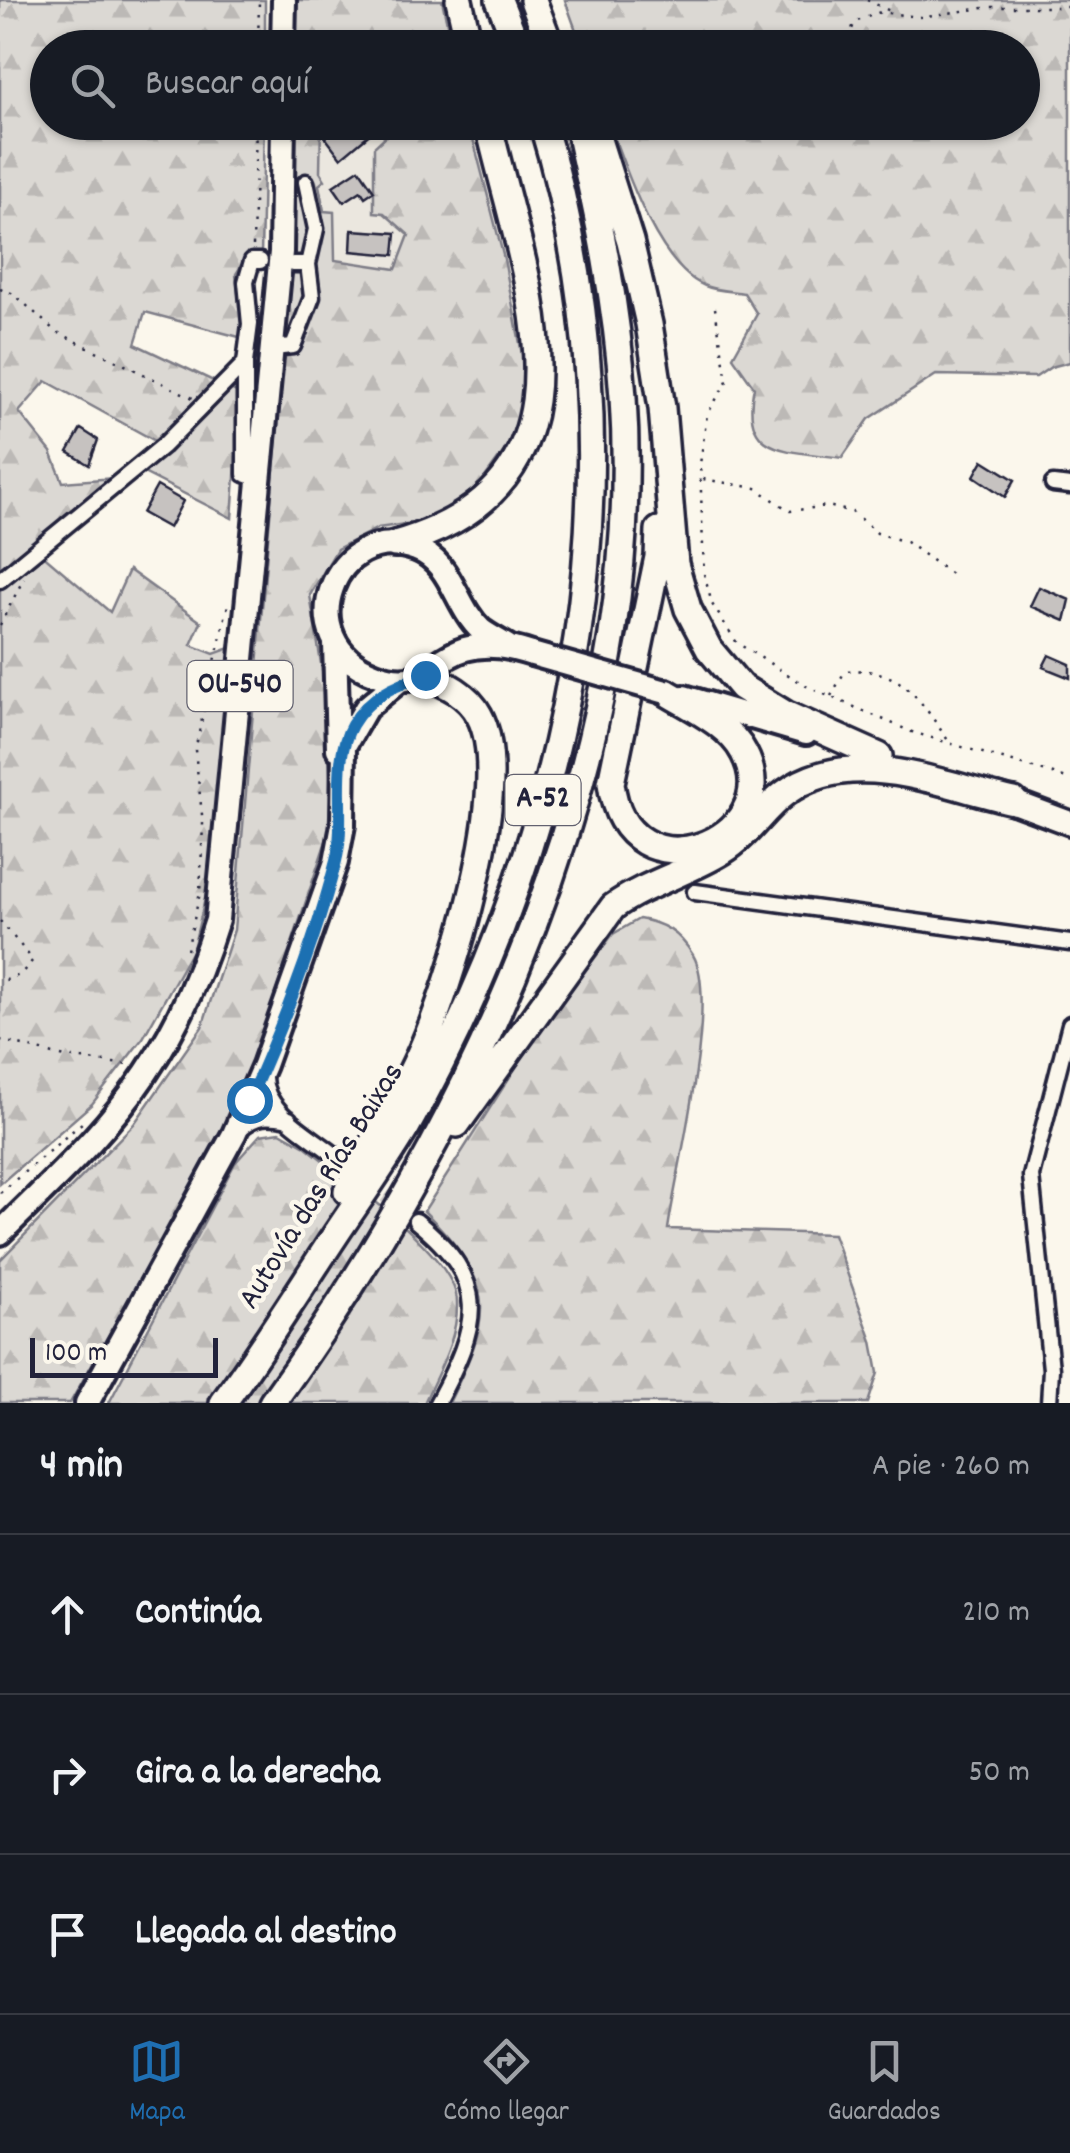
<!DOCTYPE html>
<html lang="es">
<meta charset="utf-8">
<style>
body{margin:0;font-family:Dekko,sans-serif;background:#20242c;color:#f1f3f6}
.scale{position:absolute;left:30px;bottom:25px;width:188px;box-sizing:border-box;padding-left:10px;border:5px solid #22223b;border-top:0;font-size:28px;line-height:35px;white-space:nowrap;color:#22223b;-webkit-text-stroke:8px #fbf7ec;paint-order:stroke}
.stop{position:absolute;width:30px;height:30px;margin:-22px;border:8px solid #1f6fb2;border-radius:50%;background:#fff}
.stop.end{background:#1f6fb2;border-color:#fff;box-shadow:0 2px 10px #0008}
.list{margin:0;padding:0;list-style:none}
h2{display:flex;justify-content:space-between;align-items:center;height:130px;margin:0;padding:0 40px;font-size:42px}
h2 small{font-size:32px;font-weight:400;color:#9ea1a6}
.list li{display:grid;grid-template-columns:65px 1fr auto;gap:30px;align-items:center;box-sizing:border-box;height:160px;padding:0 40px;border-top:2px solid #363941}
.list b{display:block;font-size:38px;white-space:nowrap}
.list em{font-size:32px;font-style:normal;color:#9ea1a6}
.icon{flex:none;width:55px;height:55px;fill:none;stroke:currentColor;stroke-width:2;stroke-linecap:round;stroke-linejoin:round}
.map{position:relative;flex:none;width:1070px;height:1403px;overflow:hidden}
.search{position:absolute;background:#171b24;box-shadow:0 2px 8px #0004;left:30px;right:30px;top:30px;height:110px;display:flex;align-items:center;gap:25px;box-sizing:border-box;padding:0 35px;border-radius:55px;color:#9ea1a6;font-size:38px}
.sheet{height:610px;background:#171b24}
nav{display:flex;justify-content:space-around;align-items:center;box-sizing:border-box;height:140px;border-top:2px solid #363941;background:#171b24;font-size:28px;color:#9ea1a6}
nav a{display:grid;justify-items:center;gap:5px}
nav .on{color:#1f6fb2}
.map>svg:first-child{display:block}
.built{fill:#ebe7df}
.forest{fill:url(#forest-firs);stroke:#7e7d87;stroke-width:2.5}
.building{fill:#c6c2c0;stroke:#22223b;stroke-width:2.5}
.lines{fill:none;stroke-linecap:round;stroke-linejoin:round}
.minor-tunnel{stroke:#d0ccc9;stroke-width:14;stroke-dasharray:14 7;stroke-linecap:butt}
.minor-casing{stroke:#22223b;stroke-width:21}
.primary-casing{stroke:#22223b;stroke-width:30}
.motorway-casing{stroke:#22223b;stroke-width:32}
.path{stroke:#22223b;stroke-width:2.5;stroke-dasharray:2.5 8;stroke-linecap:butt}
.minor{stroke:#fbf7ec;stroke-width:14}
.primary{stroke:#fbf7ec;stroke-width:22}
.motorway{stroke:#fbf7ec;stroke-width:25}
.primary-bridge-casing{stroke:#22223b;stroke-width:30;stroke-linecap:butt}
.primary-bridge{stroke:#fbf7ec;stroke-width:22}
.route{stroke:#1f6fb2;stroke-width:12}
.labels{text-anchor:middle;dominant-baseline:central;stroke-width:9;stroke-linejoin:round;paint-order:stroke}
.shield{fill:#fbf7ec;stroke:#636270;stroke-width:2.5}
.shield-label{font-size:30px;font-weight:bold;fill:#22223b}
.street-label{font-size:32px;fill:#22223b;stroke:#fbf7ec}
</style>
<div class="map">
<svg width="1070" height="1403" viewBox="0 0 1070 1403">
<defs>
<pattern id="forest-firs" width="22" height="20" patternUnits="userSpaceOnUse" patternTransform="scale(2.5)"><rect width="22" height="20" fill="#dbd8d3"/><path d="M5 1l3.5 6h-7zM16 11l3.5 6h-7z" fill="#bcb9b6"/></pattern>
</defs>
<rect width="100%" height="100%" fill="#fbf7ec"/>
<filter id="ink" filterUnits="userSpaceOnUse"><feTurbulence type="fractalNoise" baseFrequency=".01" numOctaves="2"/><feDisplacementMap in="SourceGraphic" scale="20" xChannelSelector="R" yChannelSelector="G"/><feConvolveMatrix kernelMatrix="1 2 1 2 8 2 1 2 1" color-interpolation-filters="sRGB"/></filter>
<g filter="url(#ink)">
<path class="built" d="M321,123H400L374,148V211L384,213L409,234L396,269L335,260L334,212H325L319,185Z"/>
<path class="forest" d="M0,0H265V47L48,48V122L264,123L261,256L246,258L236,274L243,338L145,312L135,344L241,394L232,518L138,470L157,442L46,381L19,412L51,452L63,482L115,478L41,553L110,612L129,570L201,622L191,645L214,654L230,648L210,878L193,949L143,1038L92,1104L0,1184Z
M294,0H442L452,47H418L410,29L390,47L294,48Z
M565,0H1070V362L1051,367L1036,377L936,375L869,419L842,458C789,450 739,457 754,387L733,357L757,314L744,293C732,291 717,291 705,286C658,267 625,168 609,123L1022,122V48L582,47Z
M294,123H321L320,172L325,180L319,185L324,211L334,212L335,260L396,269L409,235L384,213L374,212V147L400,123H469L504,259L525,370L518,432L480,484L451,506L419,522L378,528L337,549L310,595L324,682L331,788L328,835L248,1076L201,1172L70,1403H0V1260L134,1124L202,1027L234,930L287,320Z
M639,919C664,923 679,932 693,955C720,999 676,1172 668,1229L833,1234L872,1341L878,1373L868,1403H449C493,1313 498,1285 424,1211L536,1036L613,934Z
M280,1132L305,1146C341,1176 457,1255 457,1302C458,1339 439,1370 424,1403H109L235,1163L260,1135Z"/>
<path class="building" d="M343,122H384L341,158L325,137Z
M359,169L374,191L365,197L361,191L344,202L333,186Z
M352,230L396,233L394,255L351,251Z
M81,429L98,440L89,465L68,452Z
M983,460L1015,480L1005,497L974,476Z
M157,486L183,501L169,528L142,513Z
M1039,587L1070,600L1065,621L1030,606Z
M1049,655L1070,664V678L1043,667Z"/>
<g class="lines">
<path class="minor-tunnel" d="M336,1156L416,1221"/>
<g class="minor-casing">
<path id="minor" d="M293,264H308
M272,348L293,346L312,297L308,264L316,229L306,182
M245,363V474L260,479
M1053,484L1070,486
M0,580L163,446L245,363L250,324L246,282L252,261H260
M695,892L1070,943
M264,1075C262,1111 311,1135 336,1156
M240,1129C257,1114 268,1115 289,1119
M416,1221C491,1282 480,1323 437,1403
M1049,1403L1051,1369L1031,1176L1070,1024"/>
</g>
<g class="primary-casing">
<path id="primary" d="M283,48L284,0
M335,644L338,749
M507,646C499,641 489,636 481,630C455,606 452,562 416,549C334,519 287,642 375,674C423,692 427,661 465,649C488,642 510,647 532,654
M684,697L806,733
M998,796L1070,823
M0,1233C108,1128 171,1068 217,920L281,252L283,122
M87,1403L234,1134L264,1065L336,862L343,825L344,746L366,708L400,680"/>
</g>
<g class="motorway-casing">
<path id="motorway" d="M459,0L470,48
M499,0L518,48
M533,0L551,48
M593,124L630,241L649,324L662,408L675,564L688,609L709,649L741,687L785,714L879,756
M659,530L658,557L611,783C626,905 790,839 744,753C730,725 692,708 666,692
M395,544C614,482 524,281 488,122
M457,1124L613,907C648,882 688,873 723,851C748,836 762,810 785,793C851,744 941,785 1014,801
M347,1191C371,1146 398,1102 419,1056C450,988 516,782 479,715C468,694 446,684 425,675
M223,1403C263,1348 299,1290 336,1234C360,1198 385,1163 407,1126C579,825 644,457 542,122
M272,1403C475,1120 647,753 623,397C617,303 598,214 577,122"/>
</g>
<path class="path" d="M867,0L892,12
M258,48L259,0
M844,48L855,22L880,12L919,17L991,7H1070
M253,246L256,122
M0,289L14,294L55,331L193,398
M715,308L727,381L707,415L700,464L704,574L712,604L737,643L808,687L912,732L1070,779
M703,479L756,488L790,511L828,506L852,512L877,533L906,542L951,574
M0,625L24,578
M831,696L845,671C904,666 919,700 950,743
M0,921L33,960L20,975L0,982
M187,950L200,893L203,824L195,750L229,600
M0,1040L65,1057L130,1065
M0,1193L83,1122"/>
<use href="#minor" class="minor"/>
<use href="#primary" class="primary"/>
<use href="#motorway" class="motorway"/>
<g class="primary-bridge-casing">
<path id="primary-bridge" d="M532,654L666,692"/>
</g>
<use href="#primary-bridge" class="primary-bridge"/>
</g>
</g>
<g class="lines" filter="url(#ink)">
<path class="route" d="M249,1100C283,1024 315,942 336,861C347,819 330,763 352,725C370,695 395,685 425,675"/>
</g>
<g class="labels">
<g class="shield">
<rect x="187.5" y="661" width="105" height="50" rx="8"/>
<rect x="505.5" y="775" width="75" height="50" rx="8"/>
</g>
<g class="shield-label">
<text x="240" y="686">OU-540</text>
<text x="543" y="800">A-52</text>
</g>
<g class="street-label">
<text transform="translate(323 1187) rotate(-58)">Autovía das Rías Baixas</text>
</g>
</g>
</svg>
<div class="scale">100 m</div>
<div class="stop" style="left:249px;top:1100px"></div>
<div class="stop end" style="left:425px;top:675px"></div>
<div class="search"><svg class="icon" aria-label="search" viewBox="0 0 24 24"><circle cx="10" cy="10" r="6"/><path d="M15 15l6 6"/></svg>Buscar aquí</div>
</div>
<section class="sheet">
<h2>4 min<small>A pie · 260 m</small></h2>
<ul class="list">
<li><svg class="icon" aria-label="ahead" viewBox="0 0 24 24"><path d="M12 20V5M6 11l6-6 6 6"/></svg><div><b>Continúa</b></div><em>210 m</em></li>
<li><svg class="icon" aria-label="right" viewBox="0 0 24 24"><path d="M7 20v-9h11M14 6l5 5-5 5"/></svg><div><b>Gira a la derecha</b></div><em>50 m</em></li>
<li><svg class="icon" aria-label="arrive" viewBox="0 0 24 24"><path d="M6 21V4h12l-3 4 3 4H6"/></svg><div><b>Llegada al destino</b></div></li>
</ul>
</section>
<nav>
<a class="on"><svg class="icon" aria-label="map" viewBox="0 0 24 24"><path d="M3 6l6-2 6 2 6-2v14l-6 2-6-2-6 2zM9 4v14M15 6v14"/></svg>Mapa</a>
<a><svg class="icon" aria-label="directions" viewBox="0 0 24 24"><path d="M12 3l9 9-9 9-9-9zM9 14v-3h6M13 9l2 2-2 2"/></svg>Cómo llegar</a>
<a><svg class="icon" aria-label="saved" viewBox="0 0 24 24"><path d="M7 4h10v16l-5-4-5 4z"/></svg>Guardados</a>
</nav>
